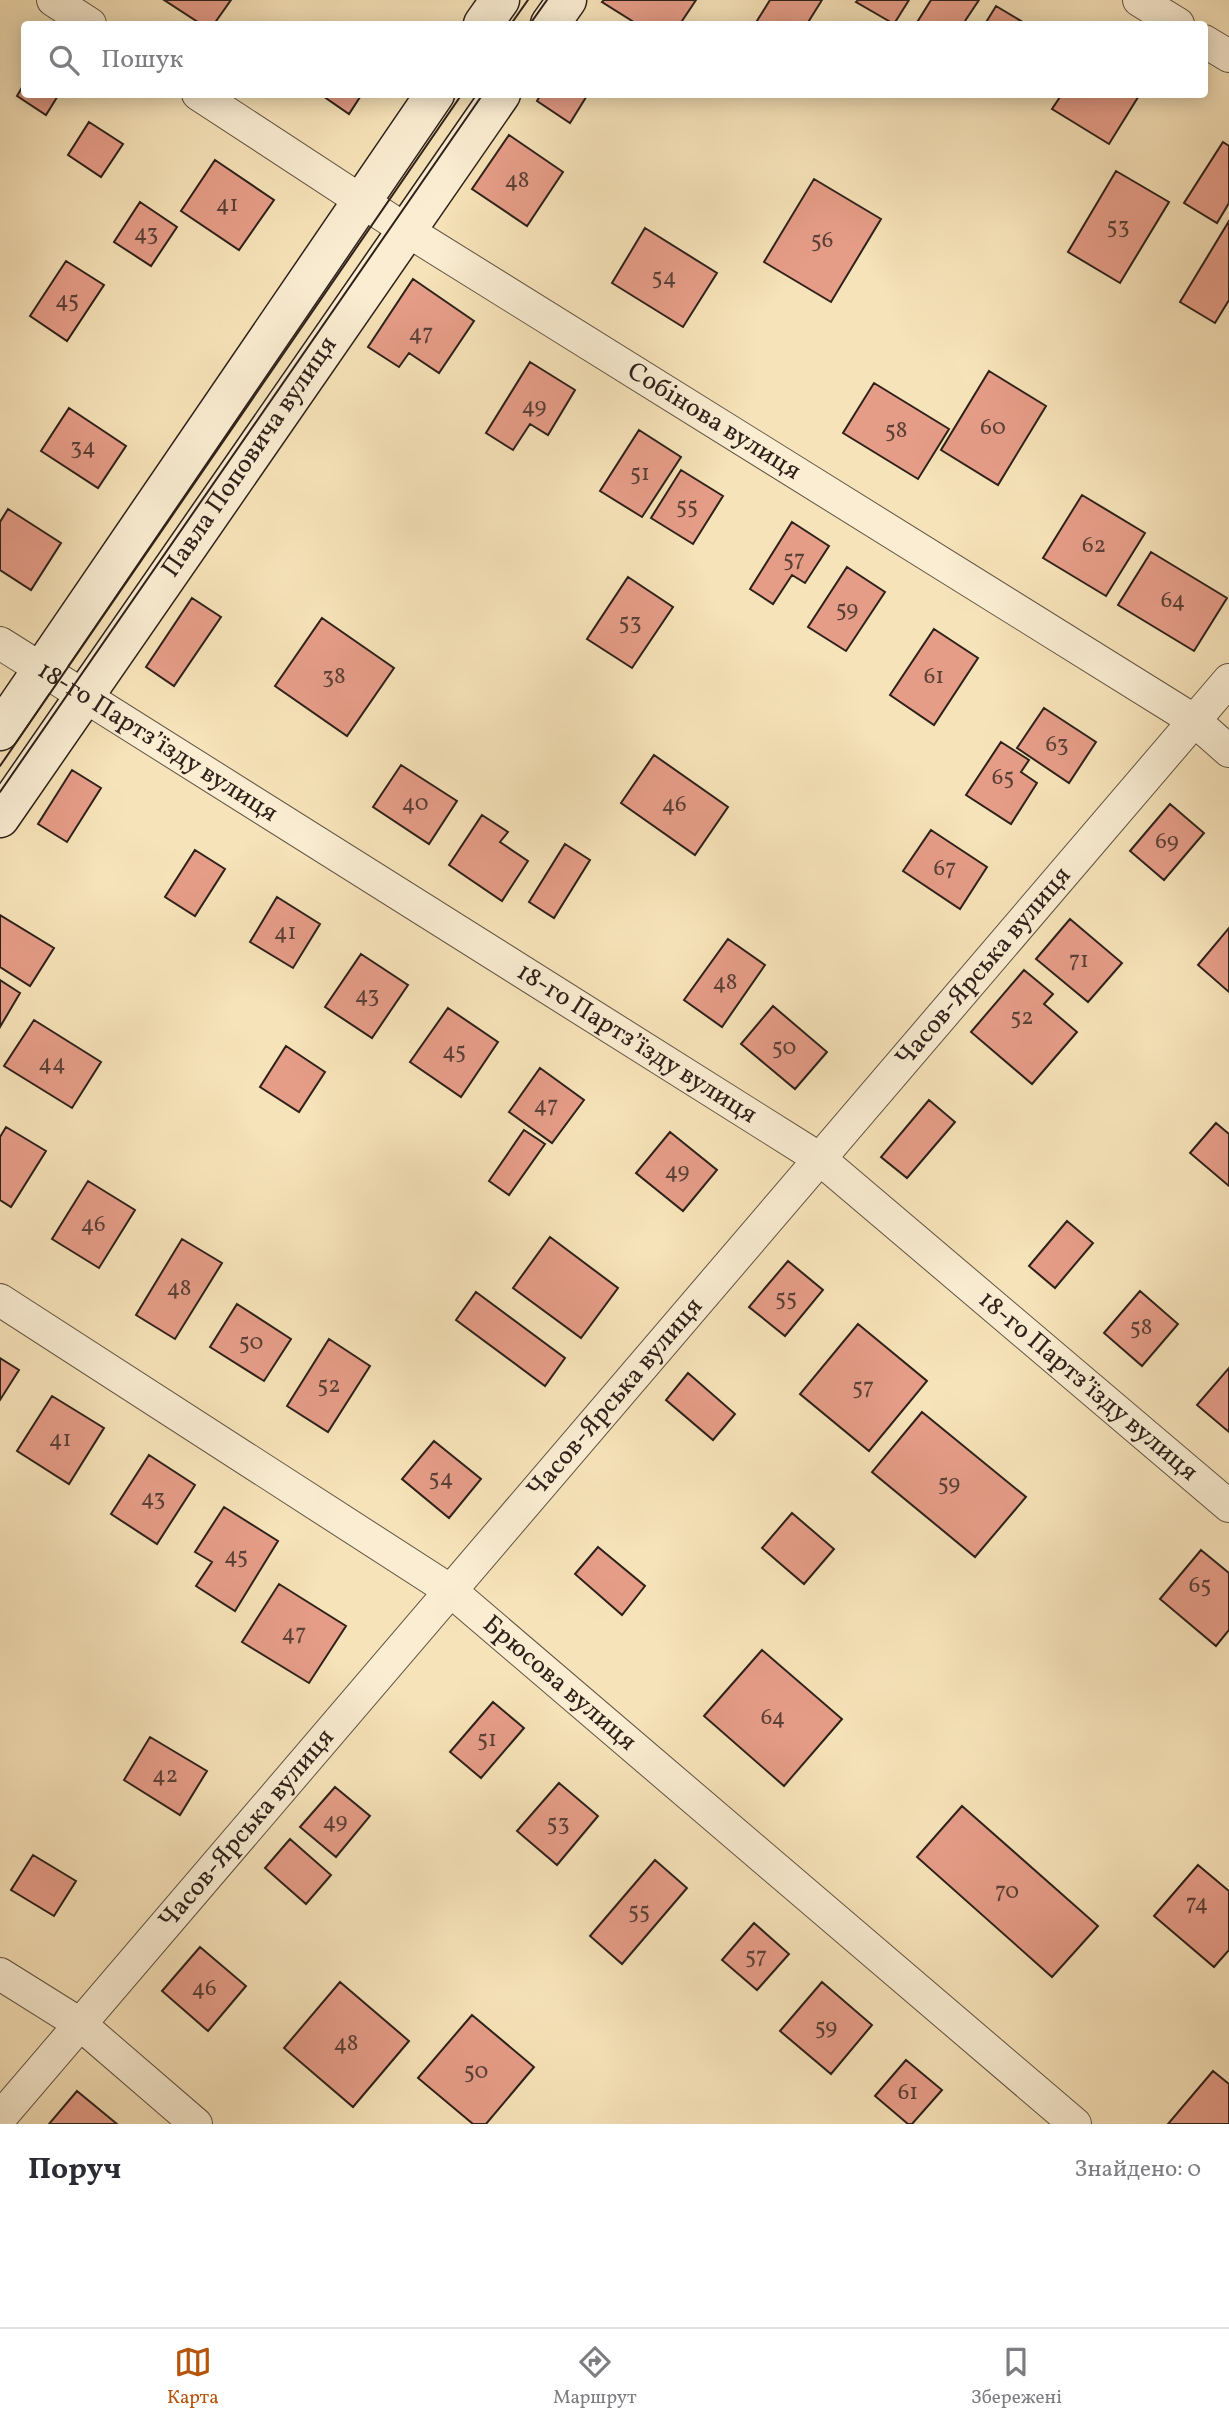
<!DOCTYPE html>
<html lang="uk">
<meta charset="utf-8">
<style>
body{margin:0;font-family:Vollkorn,serif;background:#f2f2f3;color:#2b2b33}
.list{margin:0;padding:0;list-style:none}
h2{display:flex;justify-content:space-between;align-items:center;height:91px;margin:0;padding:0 28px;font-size:30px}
h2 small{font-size:23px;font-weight:400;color:#7c7c81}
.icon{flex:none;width:38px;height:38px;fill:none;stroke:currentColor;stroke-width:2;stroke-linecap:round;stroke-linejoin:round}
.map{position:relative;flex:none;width:1229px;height:2124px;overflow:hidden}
.search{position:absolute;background:#fff;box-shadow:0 4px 18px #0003;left:21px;right:21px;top:21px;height:77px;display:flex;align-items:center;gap:18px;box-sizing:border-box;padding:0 24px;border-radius:7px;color:#7c7c81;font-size:26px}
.sheet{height:203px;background:#fff}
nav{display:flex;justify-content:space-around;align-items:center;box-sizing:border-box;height:98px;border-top:2px solid #e1e1e2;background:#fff;font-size:19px;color:#7c7c81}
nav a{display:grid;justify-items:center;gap:4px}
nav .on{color:#b45309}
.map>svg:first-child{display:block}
.building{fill:#e69d88;stroke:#2d211a;stroke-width:2}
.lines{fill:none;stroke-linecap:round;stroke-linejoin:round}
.street-casing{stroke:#605242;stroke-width:34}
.secondary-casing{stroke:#2d211a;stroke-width:41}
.street{stroke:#faedd2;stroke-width:32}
.secondary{stroke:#faedd2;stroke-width:38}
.tram{stroke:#2d211a;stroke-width:2}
.labels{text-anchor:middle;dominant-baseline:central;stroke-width:5;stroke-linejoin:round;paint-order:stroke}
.number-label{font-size:23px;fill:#5b4036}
.street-label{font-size:26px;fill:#2d211a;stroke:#faedd2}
</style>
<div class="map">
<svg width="1229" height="2124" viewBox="0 0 1229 2124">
<rect width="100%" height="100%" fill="#f7e3b9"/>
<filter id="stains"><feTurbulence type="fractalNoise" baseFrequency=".00286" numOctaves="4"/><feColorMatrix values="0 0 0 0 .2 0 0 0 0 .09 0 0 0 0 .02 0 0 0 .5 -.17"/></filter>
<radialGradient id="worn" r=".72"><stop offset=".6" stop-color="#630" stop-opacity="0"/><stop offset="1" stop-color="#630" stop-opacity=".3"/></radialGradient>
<path class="building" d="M164,0H231L214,24H201Z
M604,0H696L680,24H637L602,2Z
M770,0H822L807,24H755Z
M858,0H909L894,24L856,2Z
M931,0H979L963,24H916Z
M996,6L1026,24H985Z
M24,84V94H59L46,115L17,96Z
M320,94H362L349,114Z
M541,94H588L570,123L537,101Z
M1062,94H1140L1109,144L1052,109Z
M89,122L123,144L101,177L68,155Z
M509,135L563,172L527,226L472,189Z
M1223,142L1229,146V203L1217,223L1184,203Z
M215,160L274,200L239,250L181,211Z
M1116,171L1169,202L1120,283L1068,252Z
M814,179L881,219L831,302L764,262Z
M140,202L177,227L151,266L114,242Z
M1229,221V300L1215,323L1180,302Z
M645,228L717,273L683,327L612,283Z
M66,261L104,285L67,341L30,316Z
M413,279L474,321L439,373L409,353L399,367L368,347Z
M530,362L575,390L548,435L530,424L513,450L486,433Z
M989,371L1046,406L998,485L941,450Z
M874,383L949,429L918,479L843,433Z
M69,408L126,446L98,488L41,451Z
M639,430L681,457L642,517L600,491Z
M681,470L723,496L693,544L651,518Z
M1082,495L1145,533L1106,596L1043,558Z
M8,509L61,543L31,590L0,570V522Z
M792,522L829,546L805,583L792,575L773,604L750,589Z
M1151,552L1227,598L1194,651L1118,605Z
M847,567L885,592L846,651L808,627Z
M628,577L673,607L632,668L587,639Z
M192,598L221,617L174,686L146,667Z
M322,618L394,668L347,736L275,686Z
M934,629L978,658L934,725L890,695Z
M1044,708L1096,742L1069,783L1017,748Z
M1001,742L1029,760L1021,772L1037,783L1011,824L966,795Z
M654,755L728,807L695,855L621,803Z
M401,765L457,801L429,844L373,807Z
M72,770L101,788L67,842L38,824Z
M1170,804L1204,833L1164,880L1130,851Z
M482,815L508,832L500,842L528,861L502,901L449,865Z
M931,830L987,867L960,909L903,871Z
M565,844L590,860L554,918L529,902Z
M195,850L225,869L195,916L165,897Z
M277,897L320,924L293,968L250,942Z
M0,915L54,948L30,986L0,967Z
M1070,919L1122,963L1088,1002L1036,959Z
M1229,928V992L1198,965Z
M728,939L765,965L722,1027L684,1000Z
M361,954L408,985L372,1038L325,1007Z
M1024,970L1053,994L1044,1004L1077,1032L1032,1084L971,1032Z
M0,980L20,993L0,1027Z
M773,1006L827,1052L795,1089L741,1044Z
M448,1008L498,1042L461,1097L410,1062Z
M34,1020L101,1062L72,1108L4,1066Z
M286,1046L325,1072L299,1112L260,1087Z
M540,1068L584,1100L552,1143L509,1112Z
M929,1100L955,1122L907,1178L881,1157Z
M1216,1123L1229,1134V1186L1190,1153Z
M6,1127L46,1151L11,1207L0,1200V1137Z
M524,1130L545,1144L509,1195L489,1181Z
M670,1132L717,1170L683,1211L636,1173Z
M88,1181L135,1210L99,1268L52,1239Z
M1067,1221L1093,1243L1055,1288L1029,1266Z
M550,1237L618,1288L581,1338L513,1288Z
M182,1239L222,1263L175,1339L136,1315Z
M788,1261L823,1290L785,1336L749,1307Z
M1140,1291L1178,1324L1142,1366L1104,1333Z
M476,1292L565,1358L545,1386L456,1320Z
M237,1304L291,1339L264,1381L210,1347Z
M858,1324L927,1381L869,1451L800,1394Z
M329,1339L370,1366L328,1432L287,1406Z
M0,1358L19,1370L0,1400Z
M1229,1368V1432L1197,1405Z
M688,1373L735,1414L713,1440L666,1400Z
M52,1396L104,1428L69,1484L17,1451Z
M922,1412L1026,1497L975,1557L872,1472Z
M434,1441L481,1479L449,1518L402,1479Z
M149,1455L195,1485L157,1544L111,1514Z
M224,1507L278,1541L235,1611L196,1586L212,1562L195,1552Z
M792,1513L834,1549L804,1584L762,1548Z
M598,1547L645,1586L622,1615L575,1574Z
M1201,1550L1229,1573V1630L1216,1646L1160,1599Z
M279,1584L346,1626L309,1683L242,1642Z
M762,1650L842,1719L784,1786L704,1716Z
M493,1702L524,1728L481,1778L450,1752Z
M150,1737L207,1771L180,1815L124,1780Z
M559,1783L598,1816L557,1865L517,1831Z
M335,1787L370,1816L336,1857L300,1827Z
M962,1806L1098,1926L1052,1977L917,1857Z
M290,1839L331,1875L306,1904L265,1868Z
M33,1855L76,1881L54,1916L11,1890Z
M655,1860L687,1888L622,1964L590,1936Z
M1198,1865L1229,1891V1950L1214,1967L1154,1916Z
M754,1923L789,1954L757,1990L722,1960Z
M200,1947L246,1986L208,2031L162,1991Z
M340,1982L409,2041L353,2107L284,2048Z
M822,1982L872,2025L831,2074L780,2031Z
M472,2015L534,2067L486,2124H473L418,2078Z
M906,2060L942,2090L912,2124H908L875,2096Z
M1213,2071L1229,2084V2124H1168Z
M77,2091L117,2124H49Z"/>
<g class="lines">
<g class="street-casing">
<g id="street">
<path d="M53,0L90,24"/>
<path d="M1139,0L1178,24"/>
<path d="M1204,41L1229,56"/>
<path id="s1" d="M198,94L395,223L1195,721L1229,751"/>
<path id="s2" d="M0,643L820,1159L1229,1506"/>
<path id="s3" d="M0,1300L451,1591L1075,2124"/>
<path d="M0,1974L80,2024L196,2124"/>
<path id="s4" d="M0,2118L1229,680"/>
</g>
</g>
<g class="secondary-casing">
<g id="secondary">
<path d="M483,24L500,0"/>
<path d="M550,24L567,0"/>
<path d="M0,731L435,94"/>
<path id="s5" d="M0,818L501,94"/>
</g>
</g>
<use href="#street" class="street"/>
<use href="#secondary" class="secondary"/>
<path class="tram" d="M511,24L528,0
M530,24L547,0
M0,766L462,94
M0,792L483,94"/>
</g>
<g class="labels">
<g class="number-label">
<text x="517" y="181">48</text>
<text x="227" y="205">41</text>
<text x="1118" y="227">53</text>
<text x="146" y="234">43</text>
<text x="822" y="241">56</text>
<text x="664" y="278">54</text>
<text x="67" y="301">45</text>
<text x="421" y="334">47</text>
<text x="534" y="407">49</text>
<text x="993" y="428">60</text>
<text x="896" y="431">58</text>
<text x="83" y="448">34</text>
<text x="640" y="474">51</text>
<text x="687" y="507">55</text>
<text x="1094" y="546">62</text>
<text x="794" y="560">57</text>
<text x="1173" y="601">64</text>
<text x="847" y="610">59</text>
<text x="630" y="623">53</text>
<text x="334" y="677">38</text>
<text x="934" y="677">61</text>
<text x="1057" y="745">63</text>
<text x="1003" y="778">65</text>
<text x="415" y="804">40</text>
<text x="674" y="805">46</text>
<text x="1167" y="842">69</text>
<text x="945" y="869">67</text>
<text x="285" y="933">41</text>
<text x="1079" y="961">71</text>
<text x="725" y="983">48</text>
<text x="367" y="996">43</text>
<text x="1022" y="1018">52</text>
<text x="784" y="1048">50</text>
<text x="454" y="1052">45</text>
<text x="52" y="1064">44</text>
<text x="546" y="1106">47</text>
<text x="677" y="1172">49</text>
<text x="93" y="1225">46</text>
<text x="179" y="1289">48</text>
<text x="786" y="1299">55</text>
<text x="1141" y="1328">58</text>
<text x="251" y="1343">50</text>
<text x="329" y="1386">52</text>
<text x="863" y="1388">57</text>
<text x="60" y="1440">41</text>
<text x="441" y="1479">54</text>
<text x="949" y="1484">59</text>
<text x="153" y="1499">43</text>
<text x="236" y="1557">45</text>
<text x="1200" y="1586">65</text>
<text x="294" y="1634">47</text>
<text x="773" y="1718">64</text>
<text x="487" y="1740">51</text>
<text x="165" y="1776">42</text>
<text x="335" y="1822">49</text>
<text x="558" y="1824">53</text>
<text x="1007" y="1892">70</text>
<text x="1197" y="1904">74</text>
<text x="639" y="1912">55</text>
<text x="756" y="1957">57</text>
<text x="204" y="1989">46</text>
<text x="826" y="2028">59</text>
<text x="346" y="2044">48</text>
<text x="476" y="2072">50</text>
<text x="908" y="2093">61</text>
</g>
<g class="street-label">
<text stroke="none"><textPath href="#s1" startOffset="611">Собінова вулиця</textPath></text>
<text stroke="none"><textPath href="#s5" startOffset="439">Павла Поповича вулиця</textPath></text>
<text stroke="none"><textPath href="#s2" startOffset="186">18-го Партз’їзду вулиця</textPath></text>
<text stroke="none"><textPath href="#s4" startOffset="1514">Часов-Ярська вулиця</textPath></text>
<text stroke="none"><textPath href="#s2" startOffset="752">18-го Партз’їзду вулиця</textPath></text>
<text stroke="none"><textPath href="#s2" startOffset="1320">18-го Партз’їзду вулиця</textPath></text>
<text stroke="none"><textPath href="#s4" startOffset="947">Часов-Ярська вулиця</textPath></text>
<text stroke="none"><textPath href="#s3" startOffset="679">Брюсова вулиця</textPath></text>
<text stroke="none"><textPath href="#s4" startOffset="380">Часов-Ярська вулиця</textPath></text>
</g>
</g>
<rect width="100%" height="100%" filter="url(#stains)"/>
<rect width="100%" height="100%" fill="url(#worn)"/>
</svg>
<div class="search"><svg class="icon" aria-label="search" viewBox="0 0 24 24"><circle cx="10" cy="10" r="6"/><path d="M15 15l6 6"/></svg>Пошук</div>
</div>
<section class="sheet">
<h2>Поруч<small>Знайдено: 0</small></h2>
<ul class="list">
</ul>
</section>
<nav>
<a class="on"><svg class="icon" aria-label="map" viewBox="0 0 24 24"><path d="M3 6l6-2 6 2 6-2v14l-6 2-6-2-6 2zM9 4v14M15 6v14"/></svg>Карта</a>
<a><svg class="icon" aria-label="directions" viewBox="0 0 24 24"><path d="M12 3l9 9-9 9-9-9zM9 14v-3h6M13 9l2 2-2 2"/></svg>Маршрут</a>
<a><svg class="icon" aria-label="saved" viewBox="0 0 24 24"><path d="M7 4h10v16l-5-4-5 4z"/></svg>Збережені</a>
</nav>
